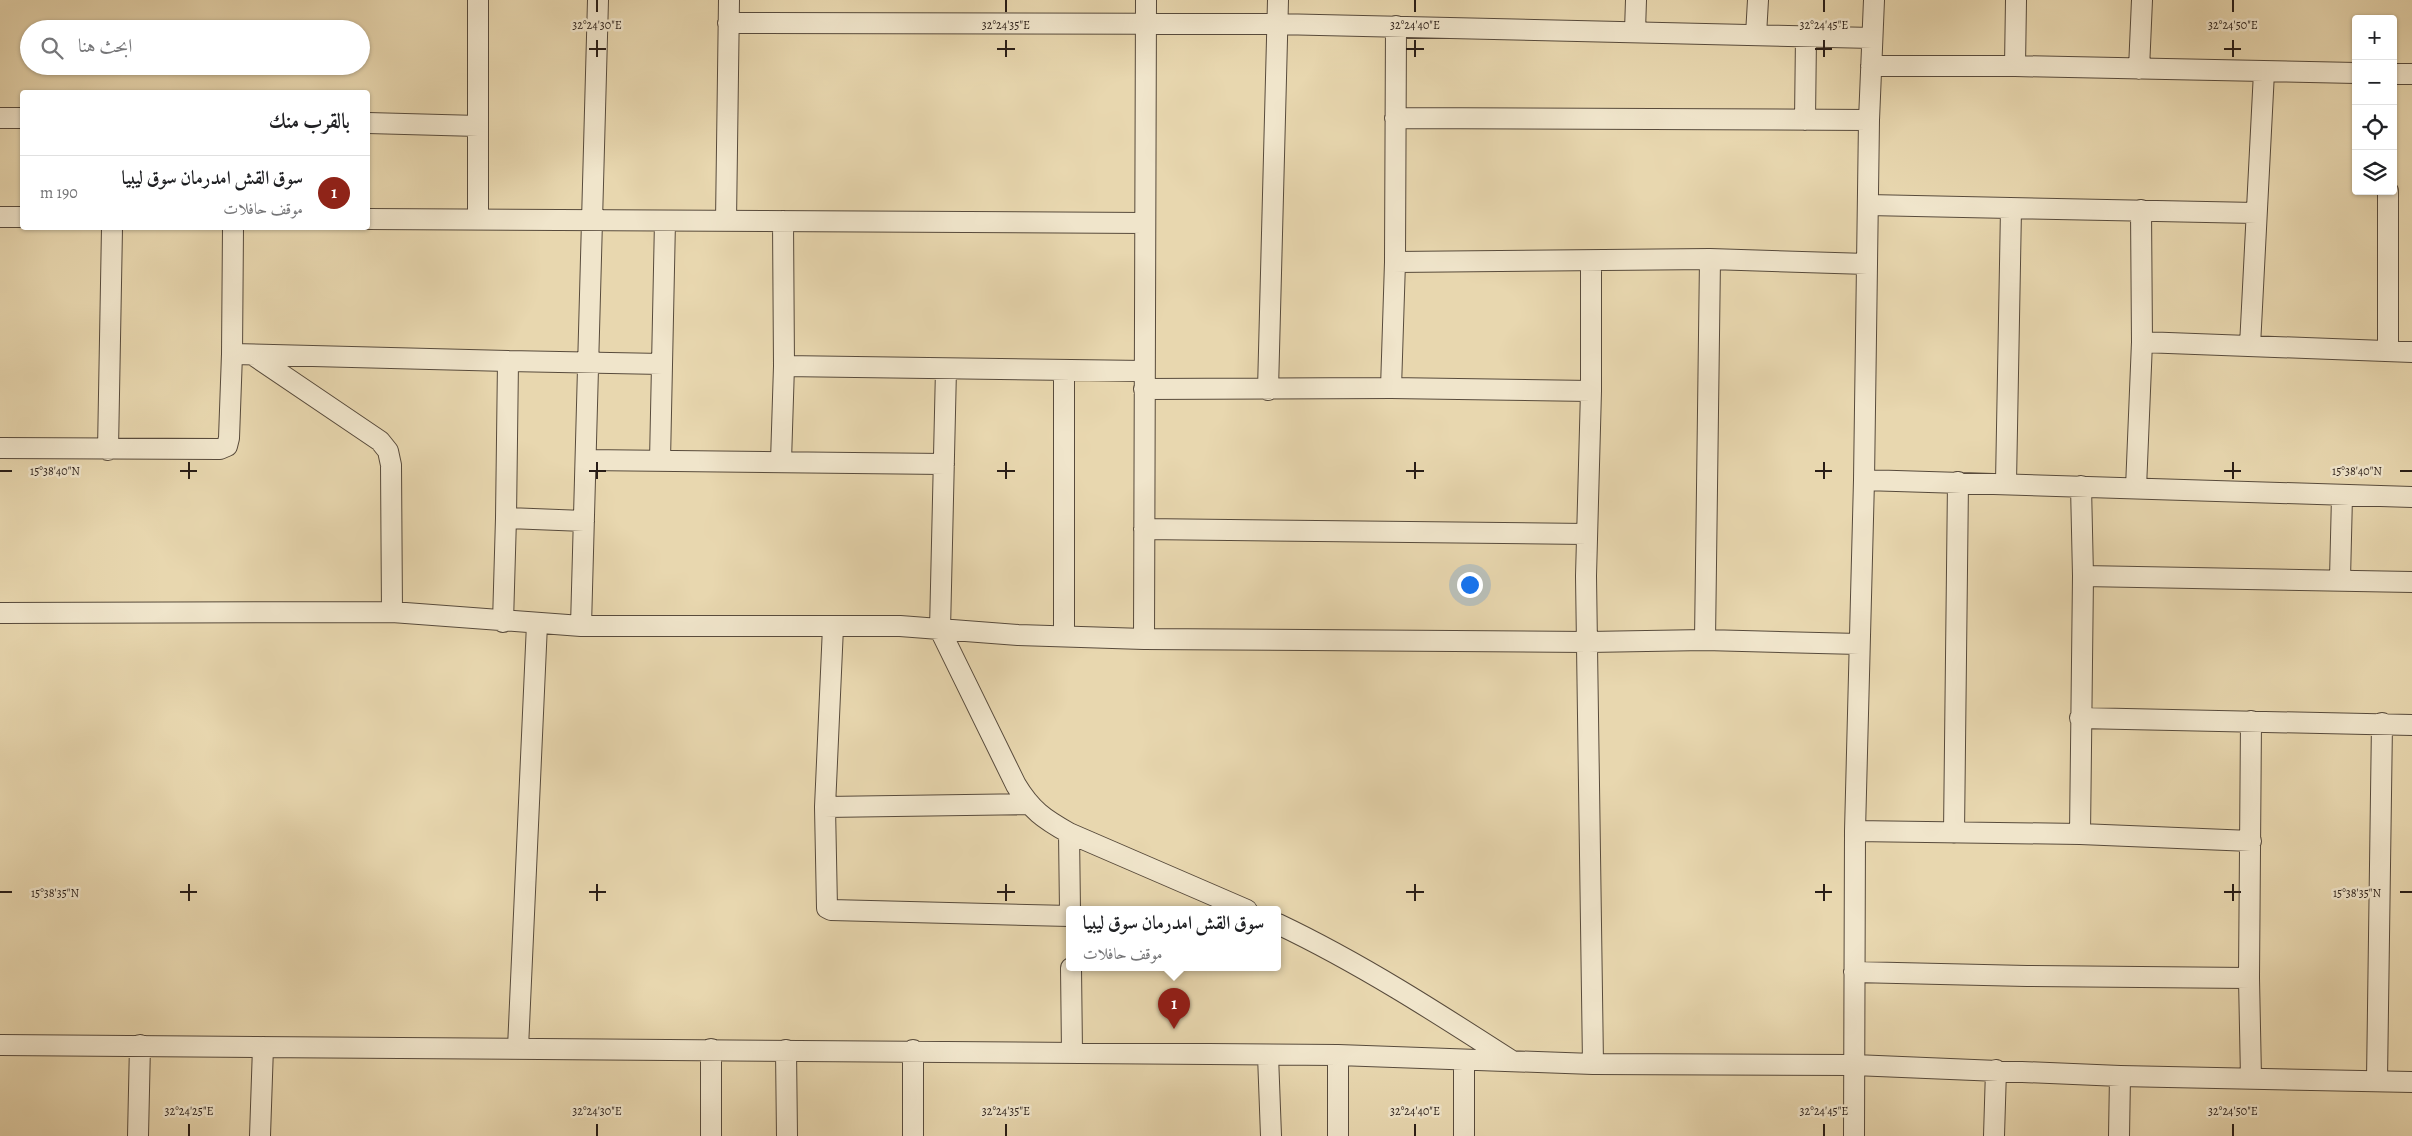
<!DOCTYPE html>
<html lang="ar">
<meta charset="utf-8">
<style>
body{margin:0;font-family:Alegreya,Amiri,serif;background:#f6f6f6;color:#202124;direction:rtl}
.controls{position:absolute;right:15px;top:15px;display:grid;overflow:hidden;border-radius:5px;box-shadow:0 1px 4px #0004}
.controls button{width:45px;height:45px;display:grid;place-items:center;padding:0;border:0;border-bottom:1px solid #e0e0e0;background:#fff;color:#202124;font:25px sans-serif}
.you{position:absolute;left:1469px;top:584px;width:18px;height:18px;margin:-12px;border:4px solid #fff;border-radius:50%;background:#1a73e8;box-shadow:0 0 0 8px #1a73e833}
.badge{display:grid;place-items:center;width:32px;height:32px;border-radius:50%;background:#8f2418;color:#fff;font-size:16px;font-weight:700}
.pin{position:absolute;translate:-50% -41px;filter:drop-shadow(0 1px 2px #0008)}
.pin::after{content:'';position:absolute;top:26px;width:18px;height:15px;background:inherit;clip-path:polygon(0 0,100% 0,50% 100%)}
.popup{position:absolute;left:1066px;top:906px;width:215px;height:65px;box-sizing:border-box;display:grid;place-content:center;border-radius:5px;background:#fff;filter:drop-shadow(0 1px 4px #0005);font-size:16px;white-space:nowrap;color:#757577}
.popup b{font-size:19px;color:#202124}
.popup::after{content:'';position:absolute;left:50%;top:100%;margin-left:-10px;border:10px solid transparent;border-top-color:#fff}
.list{margin:0;padding:0;list-style:none}
h2{display:flex;justify-content:space-between;align-items:center;height:65px;margin:0;padding:0 20px;font-size:21px}
h2 small{font-size:16px;font-weight:400;color:#757577}
.list li{display:grid;grid-template-columns:32px 1fr auto;gap:15px;align-items:center;box-sizing:border-box;height:75px;padding:0 20px;border-top:1px solid #e0e0e0}
.list b{display:block;font-size:19px;white-space:nowrap}
.list p{margin:0;font-size:16px;white-space:nowrap;color:#757577}
.list em{font-size:16px;font-style:normal;color:#757577}
.icon{flex:none;width:28px;height:28px;fill:none;stroke:currentColor;stroke-width:2;stroke-linecap:round;stroke-linejoin:round}
.map{position:relative;flex:none;width:2412px;height:1136px;overflow:hidden;direction:ltr}
.search{position:absolute;background:#fff;box-shadow:0 1px 4px #0004;left:20px;top:20px;width:350px;height:55px;display:flex;align-items:center;gap:12px;box-sizing:border-box;padding:0 18px;border-radius:28px;color:#757577;font-size:19px}
.panel{position:absolute;background:#fff;box-shadow:0 1px 4px #0004;left:20px;top:90px;width:350px;height:140px;border-radius:5px;direction:rtl}
.map>svg:first-child{display:block}
.lines{fill:none;stroke-linecap:round;stroke-linejoin:round}
.minor-casing{stroke:#584b3c;stroke-width:22}
.minor{stroke:#f0e5cb;stroke-width:20}
.ticks{fill:none;stroke:#281c16;stroke-width:2}
.ticks-label{font-size:12px;text-anchor:middle;fill:#281c16;stroke:#f0e5cb;stroke-width:5;stroke-linejoin:round;paint-order:stroke}
</style>
<div class="map">
<svg width="2412" height="1136" viewBox="0 0 2412 1136">
<rect width="100%" height="100%" fill="#e8d7af"/>
<filter id="stains"><feTurbulence type="fractalNoise" baseFrequency=".004" numOctaves="4"/><feColorMatrix values="0 0 0 0 .2 0 0 0 0 .09 0 0 0 0 .02 0 0 0 .5 -.17"/></filter>
<radialGradient id="worn" r=".72"><stop offset=".6" stop-color="#630" stop-opacity="0"/><stop offset="1" stop-color="#630" stop-opacity=".3"/></radialGradient>
<g class="lines">
<g class="minor-casing">
<path id="minor" d="M728,23L1276,24L1872,38
M1635,31L1636,0
M1756,35L1758,0
M1871,66H2015L2356,73
M2015,66L2016,0
M2139,69L2142,0
M2393,74H2412
M0,118H22
M1395,118L1869,120
M1805,120L1806,36
M368,123L478,126
M1868,205L2256,213
M0,217H22
M478,218V0
M368,219L1145,223
M726,221L729,0
M233,228L232,354L508,361
M1591,261V391L1586,576L1593,1064
M1395,262L1710,259L1867,264
M2142,342L2412,352
M2250,346L2264,72
M2388,351V191
M253,355L380,441L388,451L391,465L392,612
M784,366L1144,371
M946,369L940,630L1016,785C1031,810 1044,819 1069,833L1247,910
M1064,370V636
M1391,388L1395,262L1396,26
M1144,389L1391,388L1591,391
M1268,390L1278,0
M0,448L220,449L227,446L229,438L232,354
M108,450L112,228
M586,460L944,464
M660,461L665,221
M781,461L784,366L783,221
M1864,480L2412,497
M2006,483L2011,209
M2136,488L2142,342L2141,210
M584,521L506,518L508,361L662,364
M1144,529L1587,534
M2083,576L2412,582
M2340,579L2342,496
M0,613L392,612L581,626H900L1018,635L1144,639L1588,642L1705,640L1859,644
M503,622L506,518
M581,626L598,0
M833,627L825,807L827,908L831,910L1070,916
M1144,639L1146,0
M1705,640L1710,259
M2080,718L2412,725
M2251,721L2249,978L2251,1078
M825,807L1027,804
M1855,831L2080,834L2251,841
M1069,833L1070,911
M1954,833L1958,482
M2080,834L2083,576L2081,486
M1278,924C1360,963 1436,1012 1512,1061
M1071,968L1072,1052
M1854,972L2027,976L2249,978
M0,1045L1338,1055L1593,1064L1854,1065L2120,1076L2412,1082
M518,1048L537,624
M711,1049V1136
M786,1050L787,1136
M913,1050V1136
M1268,1055L1271,1136
M2377,1080L2382,723
M138,1136L140,1045
M260,1136L263,1047
M1338,1136V1055
M1464,1136V1060
M1854,1136L1855,831L1864,480L1869,120L1874,0
M1994,1136L1996,1070
M2119,1136L2120,1076"/>
</g>
<use href="#minor" class="minor"/>
</g>
<path class="ticks" d="M597,0V12M1006,0V12M1415,0V12M1824,0V12M2233,0V12M597,40V57M1006,40V57M1415,40V57M1824,40V57M2233,40V57M589,49H606M997,49H1015M1406,49H1424M1815,49H1832M2224,49H2241M189,462V479M597,462V479M1006,462V479M1415,462V479M1824,462V479M2233,462V479M0,471H12M180,471H197M589,471H606M997,471H1015M1406,471H1424M1815,471H1832M2224,471H2241M2400,471H2412M189,884V901M597,884V901M1006,884V901M1415,884V901M1824,884V901M2233,884V901M0,892H12M180,892H197M589,892H606M997,892H1015M1406,892H1424M1815,892H1832M2224,892H2241M2400,892H2412M189,1124V1136M597,1124V1136M1006,1124V1136M1415,1124V1136M1824,1124V1136M2233,1124V1136"/>
<g class="ticks-label">
<text x="597" y="29">32°24'30"E</text>
<text x="1006" y="29">32°24'35"E</text>
<text x="1415" y="29">32°24'40"E</text>
<text x="1824" y="29">32°24'45"E</text>
<text x="2233" y="29">32°24'50"E</text>
<text x="55" y="475">15°38'40"N</text>
<text x="2357" y="475">15°38'40"N</text>
<text x="55" y="897">15°38'35"N</text>
<text x="2357" y="897">15°38'35"N</text>
<text x="189" y="1115">32°24'25"E</text>
<text x="597" y="1115">32°24'30"E</text>
<text x="1006" y="1115">32°24'35"E</text>
<text x="1415" y="1115">32°24'40"E</text>
<text x="1824" y="1115">32°24'45"E</text>
<text x="2233" y="1115">32°24'50"E</text>
</g>
<rect width="100%" height="100%" filter="url(#stains)"/>
<rect width="100%" height="100%" fill="url(#worn)"/>
</svg>
<div class="controls">
<button>+</button>
<button>−</button>
<button><svg class="icon" aria-label="locate" viewBox="0 0 24 24"><circle cx="12" cy="12" r="6"/><path d="M12 2v4M12 18v4M2 12h4M18 12h4"/></svg></button>
<button><svg class="icon" aria-label="layers" viewBox="0 0 24 24"><path d="M12 4l9 5-9 5-9-5zM3 14l9 5 9-5"/></svg></button>
</div>
<div class="you"></div>
<div class="pin badge" style="left:1174px;top:1029px">1</div>
<div class="popup"><b>سوق القش امدرمان سوق ليبيا</b>موقف حافلات</div>
<div class="search"><svg class="icon" aria-label="search" viewBox="0 0 24 24"><circle cx="10" cy="10" r="6"/><path d="M15 15l6 6"/></svg>ابحث هنا</div>
<section class="panel">
<h2>بالقرب منك<small></small></h2>
<ul class="list">
<li><span class="badge">1</span><div><b>سوق القش امدرمان سوق ليبيا</b><p>موقف حافلات</p></div><em>190 m</em></li>
</ul>
</section>
</div>
